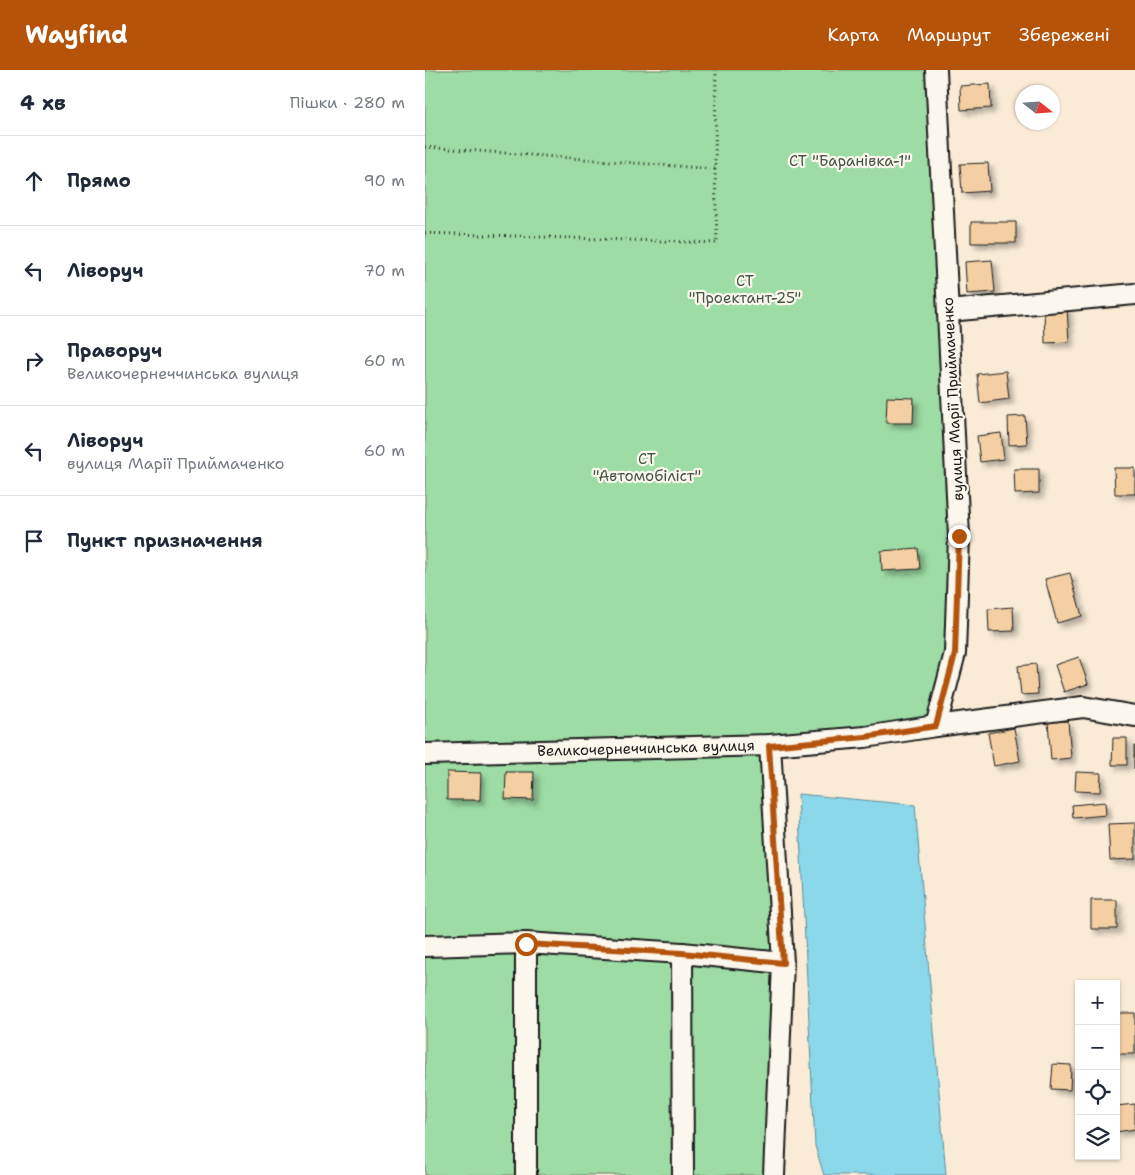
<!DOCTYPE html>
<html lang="uk">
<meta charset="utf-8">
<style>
body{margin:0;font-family:"Shantell Sans",sans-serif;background:#f2f2f3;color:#1f2937}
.controls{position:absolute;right:15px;bottom:15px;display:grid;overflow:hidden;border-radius:0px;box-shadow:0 1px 4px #0004}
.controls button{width:45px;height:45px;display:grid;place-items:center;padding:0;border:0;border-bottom:1px solid #e0e1e3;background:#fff;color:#1f2937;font:25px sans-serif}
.compass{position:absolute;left:590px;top:15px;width:45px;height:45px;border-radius:50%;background:#fff;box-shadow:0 1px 4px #0004;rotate:107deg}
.stop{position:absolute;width:15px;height:15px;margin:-11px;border:4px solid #b45309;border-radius:50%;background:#fff}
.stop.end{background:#b45309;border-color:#fff;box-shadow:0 1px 5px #0008}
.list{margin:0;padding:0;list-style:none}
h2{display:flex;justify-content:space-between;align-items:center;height:65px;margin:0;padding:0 20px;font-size:21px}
h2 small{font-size:16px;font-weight:400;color:#747a83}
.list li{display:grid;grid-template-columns:32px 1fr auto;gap:15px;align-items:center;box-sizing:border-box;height:90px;padding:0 20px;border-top:1px solid #e0e1e3}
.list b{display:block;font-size:19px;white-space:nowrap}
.list p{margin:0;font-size:16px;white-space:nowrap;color:#747a83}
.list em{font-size:16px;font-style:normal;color:#747a83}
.icon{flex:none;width:28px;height:28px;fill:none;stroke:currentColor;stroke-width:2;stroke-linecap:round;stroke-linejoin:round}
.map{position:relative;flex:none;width:710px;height:1105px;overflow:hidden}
header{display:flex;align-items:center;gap:30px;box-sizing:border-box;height:70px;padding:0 25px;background:#b45309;color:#fff}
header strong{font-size:24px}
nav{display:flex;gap:28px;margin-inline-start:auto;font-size:18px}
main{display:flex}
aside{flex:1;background:#fff}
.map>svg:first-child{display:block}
.green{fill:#9ddca4;stroke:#5c7c60}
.water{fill:#8bd8eb;stroke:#5f8d98}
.building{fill:#f4cfa4;stroke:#1c1c1c;filter:url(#shadow)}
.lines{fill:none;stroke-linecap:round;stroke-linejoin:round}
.minor-casing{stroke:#1c1c1c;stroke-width:24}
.path{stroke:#1c1c1c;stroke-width:3;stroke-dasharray:1 4;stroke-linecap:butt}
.minor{stroke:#fbf7ec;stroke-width:20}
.route{stroke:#b45309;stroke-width:6}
.labels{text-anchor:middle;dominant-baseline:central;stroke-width:4.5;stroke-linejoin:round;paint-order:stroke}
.park-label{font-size:15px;fill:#435645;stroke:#fbf7ec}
.street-label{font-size:15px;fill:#1c1c1c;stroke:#fbf7ec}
</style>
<header>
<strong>Wayfind</strong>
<nav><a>Карта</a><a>Маршрут</a><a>Збережені</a></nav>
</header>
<main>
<aside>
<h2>4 хв<small>Пішки · 280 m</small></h2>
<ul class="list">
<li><svg class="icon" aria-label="ahead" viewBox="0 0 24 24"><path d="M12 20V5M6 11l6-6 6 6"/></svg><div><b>Прямо</b></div><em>90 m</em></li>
<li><svg class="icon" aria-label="left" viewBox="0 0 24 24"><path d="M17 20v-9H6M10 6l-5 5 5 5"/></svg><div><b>Ліворуч</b></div><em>70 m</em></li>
<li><svg class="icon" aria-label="right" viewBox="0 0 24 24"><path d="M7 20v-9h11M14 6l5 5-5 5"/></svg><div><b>Праворуч</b><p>Великочернеччинська вулиця</p></div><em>60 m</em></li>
<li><svg class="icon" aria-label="left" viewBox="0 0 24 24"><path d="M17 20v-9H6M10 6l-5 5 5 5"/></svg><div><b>Ліворуч</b><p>вулиця Марії Приймаченко</p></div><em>60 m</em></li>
<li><svg class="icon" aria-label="arrive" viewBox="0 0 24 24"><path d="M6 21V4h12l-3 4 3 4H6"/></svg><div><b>Пункт призначення</b></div></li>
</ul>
</aside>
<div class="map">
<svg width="710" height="1105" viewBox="0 0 710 1105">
<defs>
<filter id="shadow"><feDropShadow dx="4.5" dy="4.5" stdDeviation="2.5" flood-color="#0004"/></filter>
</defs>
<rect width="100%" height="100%" fill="#f9ebd6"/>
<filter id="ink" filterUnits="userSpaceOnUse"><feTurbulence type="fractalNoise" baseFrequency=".02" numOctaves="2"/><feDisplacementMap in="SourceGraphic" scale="10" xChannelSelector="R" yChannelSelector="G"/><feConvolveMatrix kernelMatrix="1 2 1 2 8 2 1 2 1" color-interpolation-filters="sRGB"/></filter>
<g filter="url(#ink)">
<path class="green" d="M0,0H511L534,466L511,656L345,676L358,893L349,1105H0Z"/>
<path class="water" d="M373,724L490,735L521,1105H399L390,1076Z"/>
<path class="building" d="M565,14L566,38L536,40L535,16Z
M563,93L565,121L537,123L535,94Z
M546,152H591V173H546Z
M567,190L570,222L542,224L540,192Z
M642,237L644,272L620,273L619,239Z
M581,301L584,329L555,333L552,304Z
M462,327L489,328L488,353H461Z
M600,346L602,374L584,375L583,347Z
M576,363L579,389L555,392L552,366Z
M689,398H710V424H690Z
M589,399H614V423L590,424Z
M493,478L495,499L457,501L456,481Z
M645,503L657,546L632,553L620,509Z
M588,537L589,561L564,562L563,539Z
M654,587L663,614L639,622L630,595Z
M611,594L613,624L596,625L593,596Z
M643,651L646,688L626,690L623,652Z
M589,658L595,691L569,696L563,663Z
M688,668H702V695H687Z
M709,676H710V699H709Z
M22,702L56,703L55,730H22Z
M81,702H109L108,730L80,729Z
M651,702L676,703L675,722L650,721Z
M680,732L681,745L648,748L647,735Z
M710,753V789L685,790L683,754Z
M666,830H692V859H666Z
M691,943H710V984H691Z
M628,994L646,995L645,1020L626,1019Z
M710,1034V1059L691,1062V1036Z"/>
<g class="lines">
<g class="minor-casing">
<g id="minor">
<path d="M523,241L710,224"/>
<path d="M511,656L530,583L534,466L511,0"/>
<path d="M345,675L358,893L349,1105"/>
<path id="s1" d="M0,684L345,675L440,667L511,656L658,637L710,646"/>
<path d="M101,873V1105"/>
<path d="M0,876L101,873L257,883L358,893"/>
<path d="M257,883L258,1105"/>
</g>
</g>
<path class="path" d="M0,77L290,99
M0,163L292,173L290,99L291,0"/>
<use href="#minor" class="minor"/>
</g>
</g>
<g class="lines" filter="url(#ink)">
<path class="route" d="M101,874L257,883L358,893L344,676L440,667L511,656L530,584L534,466"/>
</g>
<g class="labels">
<g class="park-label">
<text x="425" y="91">СТ "Баранівка-1"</text>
<text x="320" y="211">СТ<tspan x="320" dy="17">"Проектант-25"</tspan></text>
<text x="222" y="389">СТ<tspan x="222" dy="17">"Автомобіліст"</tspan></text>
</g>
<g class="street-label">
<text transform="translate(528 329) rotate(-93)">вулиця Марії Приймаченко</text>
<text stroke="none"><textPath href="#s1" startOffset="221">Великочернеччинська вулиця</textPath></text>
</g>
</g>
</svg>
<div class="controls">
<button>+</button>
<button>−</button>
<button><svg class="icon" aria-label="locate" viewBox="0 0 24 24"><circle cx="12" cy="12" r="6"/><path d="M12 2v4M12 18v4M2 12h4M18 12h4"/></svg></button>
<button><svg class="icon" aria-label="layers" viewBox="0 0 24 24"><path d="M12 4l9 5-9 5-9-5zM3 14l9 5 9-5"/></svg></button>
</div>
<svg class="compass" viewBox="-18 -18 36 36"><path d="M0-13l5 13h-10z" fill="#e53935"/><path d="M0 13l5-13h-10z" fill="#747a83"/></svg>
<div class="stop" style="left:101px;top:874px"></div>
<div class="stop end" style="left:534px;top:466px"></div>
</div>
</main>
